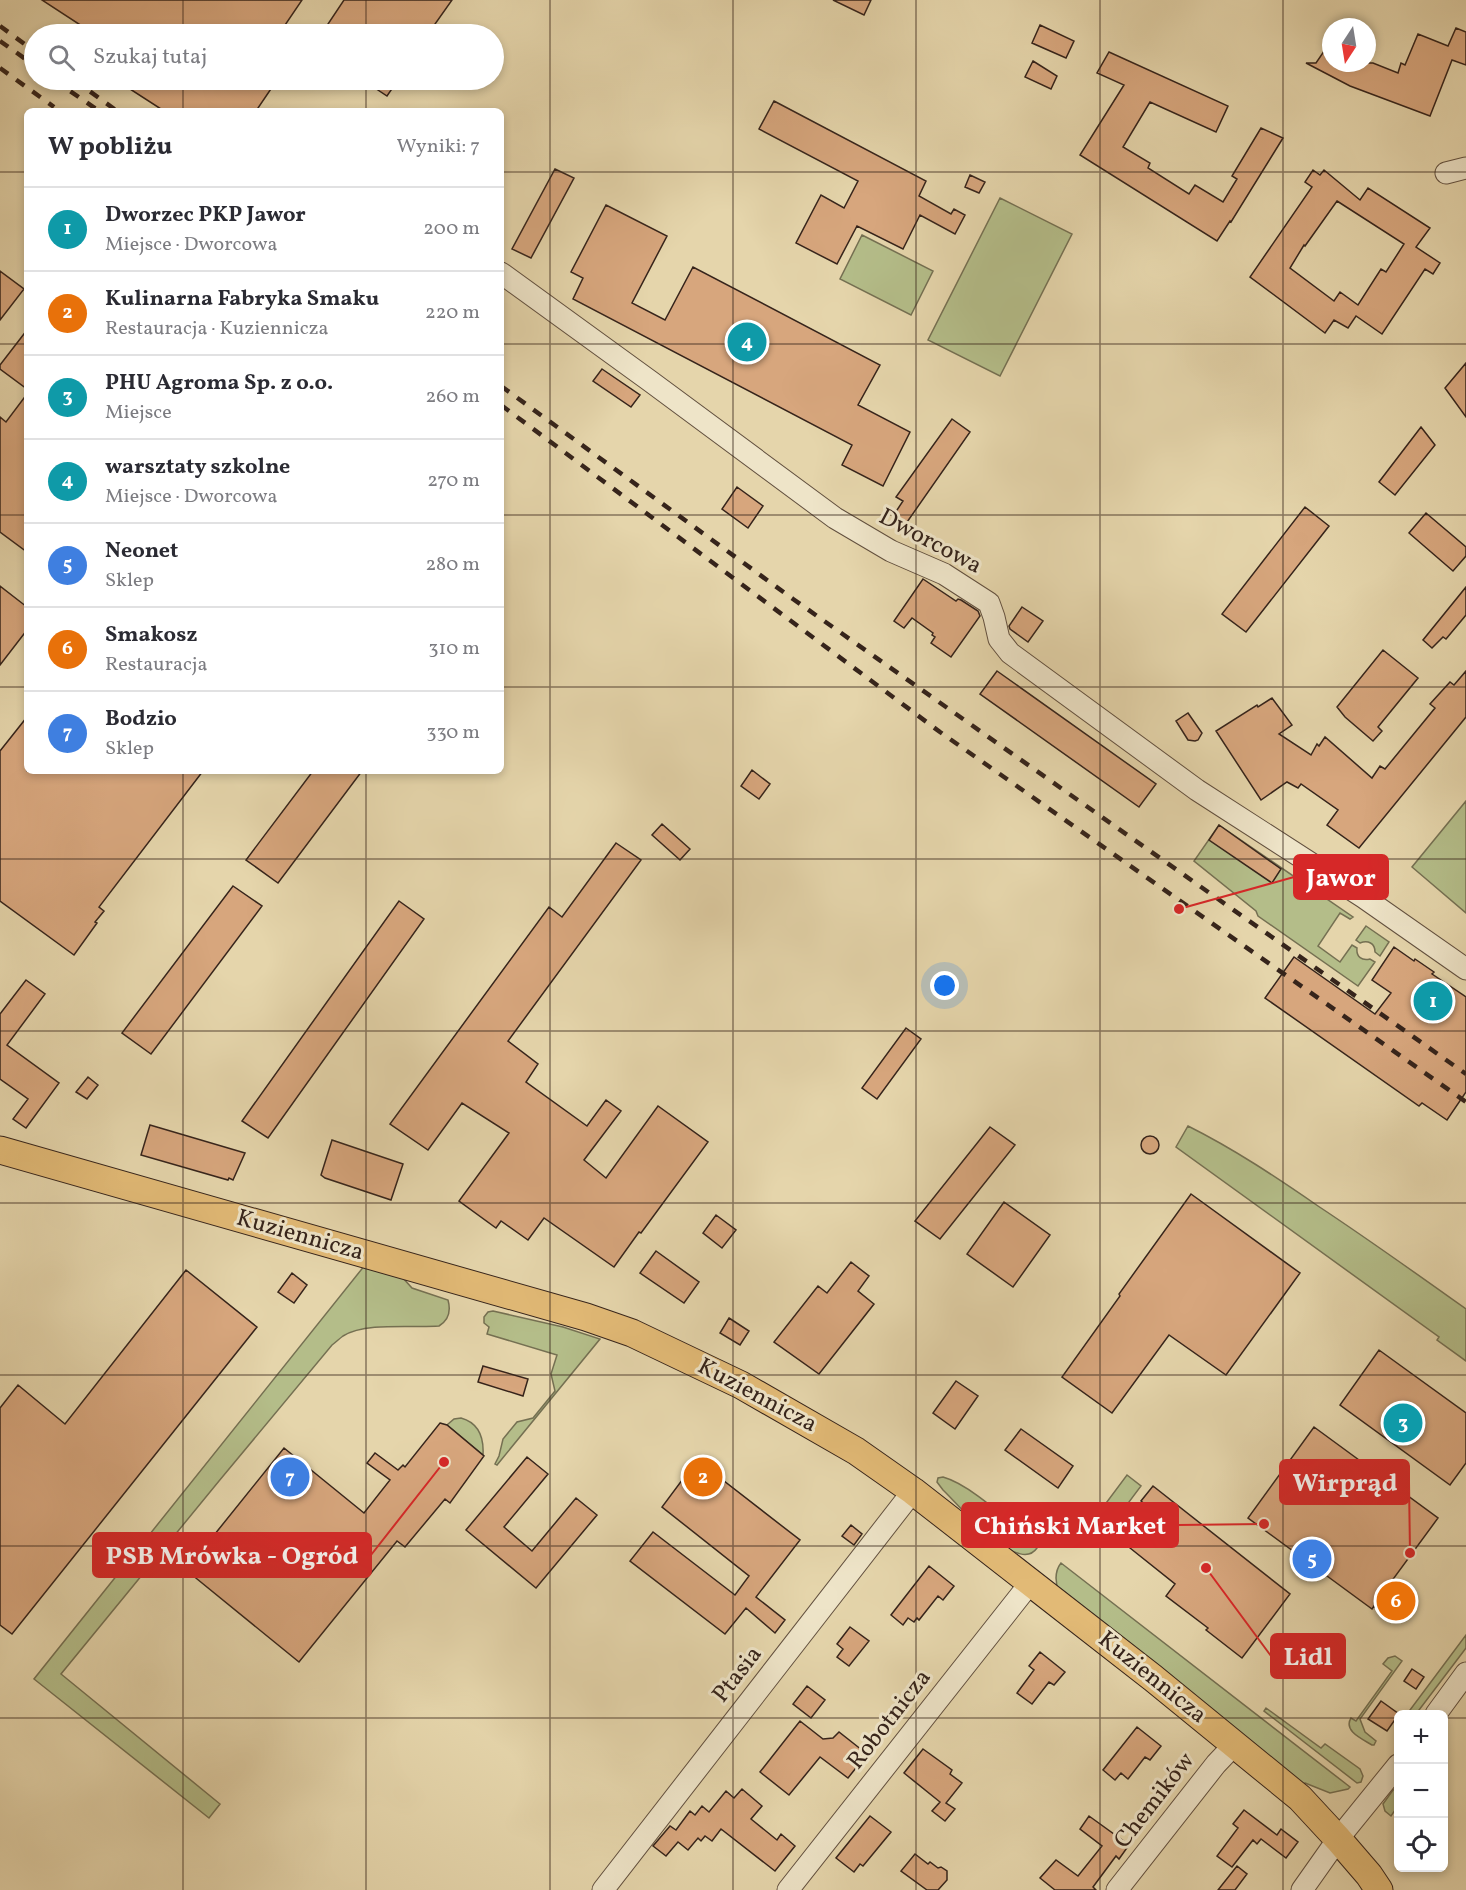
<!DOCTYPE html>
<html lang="pl">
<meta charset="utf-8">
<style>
body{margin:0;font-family:Vollkorn,serif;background:#f7f7f7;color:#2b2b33}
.controls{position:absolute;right:18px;bottom:18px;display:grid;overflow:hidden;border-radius:9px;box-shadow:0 3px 9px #0003}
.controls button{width:54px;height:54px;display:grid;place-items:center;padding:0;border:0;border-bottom:2px solid #e1e1e2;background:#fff;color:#2b2b33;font:30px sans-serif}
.compass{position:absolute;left:1322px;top:18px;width:54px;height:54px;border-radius:50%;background:#fff;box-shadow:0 3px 9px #0003;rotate:192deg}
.you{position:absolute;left:945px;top:986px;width:21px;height:21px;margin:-15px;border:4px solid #fff;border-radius:50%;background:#1a73e8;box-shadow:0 0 0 9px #1a73e833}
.badge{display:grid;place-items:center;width:39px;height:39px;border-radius:50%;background:#0f766e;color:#fff;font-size:20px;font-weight:700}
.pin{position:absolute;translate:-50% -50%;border:3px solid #fff;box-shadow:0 2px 6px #0006}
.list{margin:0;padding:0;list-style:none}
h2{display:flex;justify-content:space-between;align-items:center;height:78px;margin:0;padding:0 24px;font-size:26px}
h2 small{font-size:20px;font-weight:400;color:#7c7c81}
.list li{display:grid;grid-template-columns:39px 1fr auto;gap:18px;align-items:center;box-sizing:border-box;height:84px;padding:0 24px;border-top:2px solid #e1e1e2}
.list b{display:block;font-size:22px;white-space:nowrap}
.list p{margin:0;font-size:20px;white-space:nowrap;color:#7c7c81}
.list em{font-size:20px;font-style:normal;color:#7c7c81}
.icon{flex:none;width:33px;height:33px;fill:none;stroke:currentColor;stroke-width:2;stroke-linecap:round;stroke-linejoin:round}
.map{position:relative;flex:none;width:1466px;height:1890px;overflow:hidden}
.search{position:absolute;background:#fff;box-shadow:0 3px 9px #0003;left:24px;top:24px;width:480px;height:66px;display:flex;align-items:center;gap:15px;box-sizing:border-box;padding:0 21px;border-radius:33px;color:#7c7c81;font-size:22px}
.panel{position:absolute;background:#fff;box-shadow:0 3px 9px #0003;left:24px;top:108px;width:480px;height:666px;border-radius:9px}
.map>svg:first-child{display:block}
.green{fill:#b4bd89;stroke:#757052;stroke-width:1.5}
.building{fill:#d7a67d;stroke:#36241b;stroke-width:1.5;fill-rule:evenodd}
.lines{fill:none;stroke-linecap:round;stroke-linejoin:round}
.minor-casing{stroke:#62503f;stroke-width:23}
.major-casing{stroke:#36241b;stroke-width:29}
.minor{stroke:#eee4c8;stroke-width:21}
.major{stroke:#e2ba76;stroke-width:27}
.rail{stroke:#36241b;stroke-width:4.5;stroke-dasharray:10 10;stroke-linecap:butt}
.grid{fill:none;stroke:#36241b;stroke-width:1.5;stroke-opacity:0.55}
.labels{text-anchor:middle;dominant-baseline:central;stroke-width:6;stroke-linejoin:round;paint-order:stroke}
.street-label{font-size:24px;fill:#36241b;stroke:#eee4c8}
.leader{fill:none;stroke:#d62828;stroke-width:2}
.callout-dot{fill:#d62828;stroke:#eee4c8;stroke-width:2}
.callout{fill:#d62828;stroke:#d62828;stroke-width:2}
.callout-label{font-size:26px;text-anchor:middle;font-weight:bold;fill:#fff}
</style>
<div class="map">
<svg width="1466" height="1890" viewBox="0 0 1466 1890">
<rect width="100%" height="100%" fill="#e5d5ab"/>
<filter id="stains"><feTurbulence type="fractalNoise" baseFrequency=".00333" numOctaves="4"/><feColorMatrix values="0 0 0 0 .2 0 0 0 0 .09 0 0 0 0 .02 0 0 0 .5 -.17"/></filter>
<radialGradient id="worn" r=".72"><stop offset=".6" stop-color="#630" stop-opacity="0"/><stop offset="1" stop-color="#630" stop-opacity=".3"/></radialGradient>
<path class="green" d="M1000,198L1072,234L1000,376L928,340Z
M862,235L933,271L911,315L840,279Z
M1466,801V913L1412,867Z
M1219,825L1353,917L1350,919L1340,913L1318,946L1340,962L1352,945L1357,948C1356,957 1362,961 1370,959L1375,962L1358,986L1258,916L1256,911L1194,861Z
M1366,926L1389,942L1380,956L1375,952C1375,943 1368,940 1360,943L1356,940Z
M1188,1126C1234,1149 1276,1177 1318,1206C1368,1239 1417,1274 1466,1309V1361L1437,1340L1439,1337L1176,1147Z
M365,1265L402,1277L412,1288L448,1300C451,1311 449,1320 439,1326C412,1328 366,1322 343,1336C339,1339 336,1342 332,1345L219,1481L61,1674L220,1804L209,1818L34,1679Z
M493,1311L563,1327L600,1339L497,1465L495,1464L499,1456L503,1439L517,1422L533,1418L555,1391L551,1374L557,1355L487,1334L489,1327L484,1323V1317L488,1312Z
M461,1418C479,1423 484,1438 483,1455L447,1425L454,1419Z
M1127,1475L1141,1486L1099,1542L1086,1533V1530Z
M943,1477C972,1485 1011,1524 1037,1544V1548C1018,1576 958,1504 943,1490L937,1482L938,1478Z
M1061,1563L1350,1787L1348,1789L1330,1793L1305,1783L1302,1788L1059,1593C1055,1582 1054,1572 1061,1563Z
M1466,1635V1648L1463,1652L1416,1714H1407Z
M1395,1656L1402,1661L1360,1719L1365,1732L1376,1741L1374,1745H1372C1362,1739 1343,1731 1351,1718L1356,1721L1392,1671L1383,1664L1388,1658Z
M1266,1708L1321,1748L1325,1744L1360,1769L1363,1776L1361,1782L1357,1783L1264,1711Z
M1398,1789V1806L1391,1816L1385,1811L1383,1804L1393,1790Z"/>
<path class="building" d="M42,0H302L279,34H81L85,28Z
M344,0H452L428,34H338L326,27Z
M833,0H871L864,15Z
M1040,25L1074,41L1066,58L1032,43Z
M1456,28L1466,32V65L1452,60L1430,116L1350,86L1306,63H1316L1331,41V63H1373L1398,73L1401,63L1405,65L1418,34L1448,46Z
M1109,52L1228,106L1216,132L1150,102L1123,147L1150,163L1148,168L1189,194L1195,185L1223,202L1237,179L1232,176L1261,128L1283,138L1231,222L1230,221L1217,241L1080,155L1124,85L1097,73Z
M1033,61L1057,76L1051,89L1025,77Z
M116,80H277L256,111H164Z
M363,80H398L387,96Z
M774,101L926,181L919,196L951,214L954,209L965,215L955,234L920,215L903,249L857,226L837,264L796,243L821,195L844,208L858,181L759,129Z
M555,169L574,178L531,258L512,249Z
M1313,170L1320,175L1324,170L1360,200L1368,188L1430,228L1416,247L1440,263L1433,274L1425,269L1382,334L1356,316L1348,328L1334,320L1325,333L1250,277L1312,187L1305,182ZM1337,201L1404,244L1386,272L1381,269L1358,305L1340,292L1334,301L1290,268L1304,245L1305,246Z
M970,175L985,182L979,193L965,187Z
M606,205L667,236L632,303L665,320L693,267L880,365L858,405L910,432L883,486L842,465L852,445L573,299L583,278L571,272Z
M0,271L24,289L0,320Z
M27,330V389L0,369V365Z
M1466,363V417L1445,388Z
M602,369L640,395L631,407L593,381Z
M27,394V552L0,532V417L6,422Z
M952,419L970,432L905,525L893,516L903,501L896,497Z
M1421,427L1435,445L1395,495L1379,482Z
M737,487L763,506L748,528L722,509Z
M1305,507L1329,526L1246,632L1222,614Z
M1426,513L1466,547V556L1453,571L1409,533Z
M923,579L956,601L958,599L961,600L978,611L980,616L951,657L931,643L935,637L932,635L933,633L912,618L904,628L894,621Z
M0,586L27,607V630L0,665Z
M1466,587V615L1446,639L1443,637L1432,648L1423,640Z
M1022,607L1043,621L1028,642L1010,629L1009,626Z
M1383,650L1418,678L1378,727L1382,731L1373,741L1345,717L1337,707Z
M997,671L1156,784L1139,807L980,694Z
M1466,671V717L1359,848L1327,825L1338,810L1301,784L1298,788L1287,782L1261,800L1216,731L1257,705L1258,707L1272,698L1292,725L1279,734L1311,755L1317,744L1319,746L1325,737L1372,778L1380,766L1385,769L1435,708L1430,704L1450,682L1454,685Z
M1188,713L1202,733L1198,740L1195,741L1188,740L1176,721Z
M27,717V771H203L99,907L104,911L95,922L97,923L74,955L0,901V751Z
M752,770L770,784L759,799L741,786Z
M313,771H362L278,883L246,860Z
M662,824L690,849L680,860L652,835Z
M1219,825L1281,869L1272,883L1209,840Z
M616,843L641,860L508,1041L538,1064L526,1082L587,1126L606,1100L621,1111L584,1160L606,1178L658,1106L708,1142L641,1233L639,1232L614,1267L544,1218L528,1240L501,1221L496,1228L459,1201L509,1133L462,1103L428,1150L390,1124L549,907L562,917Z
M233,886L262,906L151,1054L122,1033Z
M399,901L424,919L268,1138L242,1121Z
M1394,947L1414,961L1415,959L1434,972L1432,974L1466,997V1092L1447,1120L1422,1103L1419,1106L1265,998L1294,957L1375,1014L1391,993L1372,980Z
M26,980L45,994L7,1045L59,1083L26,1128L13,1119L28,1099L0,1079V1014Z
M906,1028L921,1039L877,1099L862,1088Z
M88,1077L98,1085L87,1099L76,1092Z
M150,1125L245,1153L233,1180L229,1178L228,1180L141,1155Z
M990,1127L1015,1145L940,1239L915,1221Z
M1141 1145a9 9 0 1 1 18 0a9 9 0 1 1-18 0Z
M332,1140L403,1164L391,1200L325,1178L321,1175Z
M1191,1194L1300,1273L1226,1375L1169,1335L1112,1413L1062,1377L1120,1296L1119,1294Z
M1004,1202L1050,1235L1013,1287L967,1254Z
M716,1215L736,1230L722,1248L703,1233Z
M656,1251L699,1282L684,1303L640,1273Z
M851,1262L869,1276L858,1291L874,1304L819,1374L774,1342L818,1286L827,1293Z
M186,1270L257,1327L12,1634L0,1625V1408L18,1385L65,1424Z
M292,1273L307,1285L294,1303L278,1292Z
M729,1318L749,1331L740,1345L720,1333Z
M1379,1350L1466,1413V1463L1450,1485L1340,1405Z
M483,1366L528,1379L523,1396L478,1382Z
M956,1381L978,1396L955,1429L933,1413Z
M440,1423L447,1425L484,1456L450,1503L445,1499L405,1547L397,1541L299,1662L186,1570L284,1448L364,1513L390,1480L367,1463L375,1453L398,1470L403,1465L405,1467Z
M1314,1427L1438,1518L1388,1586L1405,1599L1390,1618L1374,1606L1372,1609L1248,1518Z
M1021,1429L1073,1466L1058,1488L1005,1450Z
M527,1457L548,1474L504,1527L532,1551L576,1498L597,1515L536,1588L466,1530Z
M697,1460L800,1540L756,1597L785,1620L775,1633L746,1608L725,1634L630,1561L653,1532L735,1595L749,1576L662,1507Z
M1153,1486L1290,1594L1242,1658L1206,1630L1208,1628L1166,1596L1175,1584L1125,1544L1152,1510L1141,1501Z
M851,1525L862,1534L854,1545L842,1536Z
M929,1566L954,1586L943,1600L938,1596L919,1620L917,1618L914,1622L908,1618L903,1625L891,1615Z
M850,1627L869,1641L849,1666L837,1657L843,1649L837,1644Z
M1040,1652L1065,1672L1054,1685L1049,1682L1032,1704L1017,1693L1034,1670L1029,1666Z
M1412,1669L1424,1677L1416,1689L1404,1681Z
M807,1686L825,1700L811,1718L793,1704Z
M1381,1701L1399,1714L1387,1731L1368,1719Z
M800,1721L823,1739L833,1738L839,1732L867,1754L848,1778L820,1757L789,1795L760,1772Z
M1137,1727L1161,1746L1150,1760L1145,1757L1128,1779L1121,1773L1115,1780L1103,1770Z
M923,1749L952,1770L950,1774L962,1783L946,1803L955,1809L945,1821L932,1811L940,1802L904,1773Z
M742,1789L762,1806L751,1819L777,1840L781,1834L795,1846L775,1871L721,1829L712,1841L705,1836L701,1841L698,1838L688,1850L678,1842L666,1856L653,1846L670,1826L676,1830L690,1811L695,1815L702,1806L709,1812L726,1791L734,1798Z
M1244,1810L1277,1835L1281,1829L1298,1842L1286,1858L1261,1839L1257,1844L1253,1840L1232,1867L1217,1856L1238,1828L1233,1824Z
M870,1816L891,1832L863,1866L860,1864L854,1872L836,1858Z
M1089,1816L1129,1845L1119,1859L1116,1856L1093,1887L1096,1890H1055L1040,1878L1056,1860L1078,1876L1102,1846L1080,1829Z
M915,1854L928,1864L930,1862L938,1868L941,1867L947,1871V1880L938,1890H927L901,1871Z
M1237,1866L1247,1874L1235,1890H1218Z"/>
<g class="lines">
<g class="minor-casing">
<path id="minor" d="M1446,173L1466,168
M501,273L650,381L835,518L891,551L944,574L989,603L994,617L999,639L1010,653L1197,790L1363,897L1466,969
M1436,1714L1466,1673
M603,1890L913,1491
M788,1890L1031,1582
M1117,1890L1216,1764L1235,1744
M1302,1890L1338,1839L1398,1765"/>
</g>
<g class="major-casing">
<path id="major" d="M0,1150L586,1317L632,1333L741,1385L856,1451L913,1491L1153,1678L1300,1798L1338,1839L1369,1875L1379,1890"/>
</g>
<use href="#minor" class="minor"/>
<use href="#major" class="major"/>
<path class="rail" d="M0,26L34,51
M0,41L34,65
M0,68L54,107
M54,80L99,111
M74,80L117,111
M501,386L793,599L1466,1074
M501,405L940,732L1466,1102"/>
</g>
<path class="grid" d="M183,0V34M366,0V34M550,0V1890M733,0V1890M916,0V1890M1100,0V1890M1283,0V1890M183,80V111M366,80V111M0,172H27M501,172H1466M0,344H27M501,344H1466M0,515H27M501,515H1466M0,687H27M501,687H1466M183,771V1890M366,771V1890M0,859H1466M0,1031H1466M0,1203H1466M0,1375H1466M0,1546H1466M0,1718H1398M1444,1718H1466"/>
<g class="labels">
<g class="street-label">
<text transform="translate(930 542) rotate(28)">Dworcowa</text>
<text transform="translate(300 1236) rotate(16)">Kuziennicza</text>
<text transform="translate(757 1396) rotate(28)">Kuziennicza</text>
<text transform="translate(738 1675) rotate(-52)">Ptasia</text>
<text transform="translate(1152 1678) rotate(39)">Kuziennicza</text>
<text transform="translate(890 1720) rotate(-52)">Robotnicza</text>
<text transform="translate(1155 1801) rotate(-52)">Chemików</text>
</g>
</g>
<path class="leader" d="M1179 909L1294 877M1410 1553L1409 1482M1264 1524L1178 1525M444 1462L371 1555M1206 1568L1271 1656"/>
<g class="callout-dot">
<circle cx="1179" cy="909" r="6"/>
<circle cx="1410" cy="1553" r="6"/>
<circle cx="1264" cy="1524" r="6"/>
<circle cx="444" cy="1462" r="6"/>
<circle cx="1206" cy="1568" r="6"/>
</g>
<g class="callout">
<rect x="1294" y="855" width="94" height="44" rx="6"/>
<rect x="1280" y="1460" width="129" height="44" rx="6"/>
<rect x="962" y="1503" width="216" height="44" rx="6"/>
<rect x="93" y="1533" width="278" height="44" rx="6"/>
<rect x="1271" y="1634" width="74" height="44" rx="6"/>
</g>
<g class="callout-label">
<text x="1341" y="886">Jawor</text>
<text x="1345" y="1491">Wirprąd</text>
<text x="1070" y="1534">Chiński Market</text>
<text x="232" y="1564">PSB Mrówka - Ogród</text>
<text x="1308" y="1665">Lidl</text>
</g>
<rect width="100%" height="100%" filter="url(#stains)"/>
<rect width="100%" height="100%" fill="url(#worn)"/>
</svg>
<div class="controls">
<button>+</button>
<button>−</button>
<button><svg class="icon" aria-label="locate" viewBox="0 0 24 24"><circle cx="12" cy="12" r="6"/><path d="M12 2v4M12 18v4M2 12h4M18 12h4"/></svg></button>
</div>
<svg class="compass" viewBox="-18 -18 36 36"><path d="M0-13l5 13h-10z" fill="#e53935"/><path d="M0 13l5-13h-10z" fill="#7c7c81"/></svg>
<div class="you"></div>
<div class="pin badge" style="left:1433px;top:1001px;background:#0f9aa8">1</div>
<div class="pin badge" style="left:703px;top:1477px;background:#e8710a">2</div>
<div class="pin badge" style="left:1403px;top:1423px;background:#0f9aa8">3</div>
<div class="pin badge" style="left:747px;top:342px;background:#0f9aa8">4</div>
<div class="pin badge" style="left:1312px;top:1559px;background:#3f7fe0">5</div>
<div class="pin badge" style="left:1396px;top:1601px;background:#e8710a">6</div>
<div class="pin badge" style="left:290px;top:1477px;background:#3f7fe0">7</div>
<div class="search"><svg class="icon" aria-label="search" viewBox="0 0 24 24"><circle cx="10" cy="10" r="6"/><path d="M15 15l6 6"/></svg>Szukaj tutaj</div>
<section class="panel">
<h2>W pobliżu<small>Wyniki: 7</small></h2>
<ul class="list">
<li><span class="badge" style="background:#0f9aa8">1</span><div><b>Dworzec PKP Jawor</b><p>Miejsce · Dworcowa</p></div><em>200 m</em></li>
<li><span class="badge" style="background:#e8710a">2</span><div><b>Kulinarna Fabryka Smaku</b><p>Restauracja · Kuziennicza</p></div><em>220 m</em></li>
<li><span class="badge" style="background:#0f9aa8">3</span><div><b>PHU Agroma Sp. z o.o.</b><p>Miejsce</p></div><em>260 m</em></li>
<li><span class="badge" style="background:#0f9aa8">4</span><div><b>warsztaty szkolne</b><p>Miejsce · Dworcowa</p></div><em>270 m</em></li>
<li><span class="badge" style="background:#3f7fe0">5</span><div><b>Neonet</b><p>Sklep</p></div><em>280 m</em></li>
<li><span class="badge" style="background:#e8710a">6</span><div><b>Smakosz</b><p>Restauracja</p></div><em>310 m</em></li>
<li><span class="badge" style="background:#3f7fe0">7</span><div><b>Bodzio</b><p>Sklep</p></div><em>330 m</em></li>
</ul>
</section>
</div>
